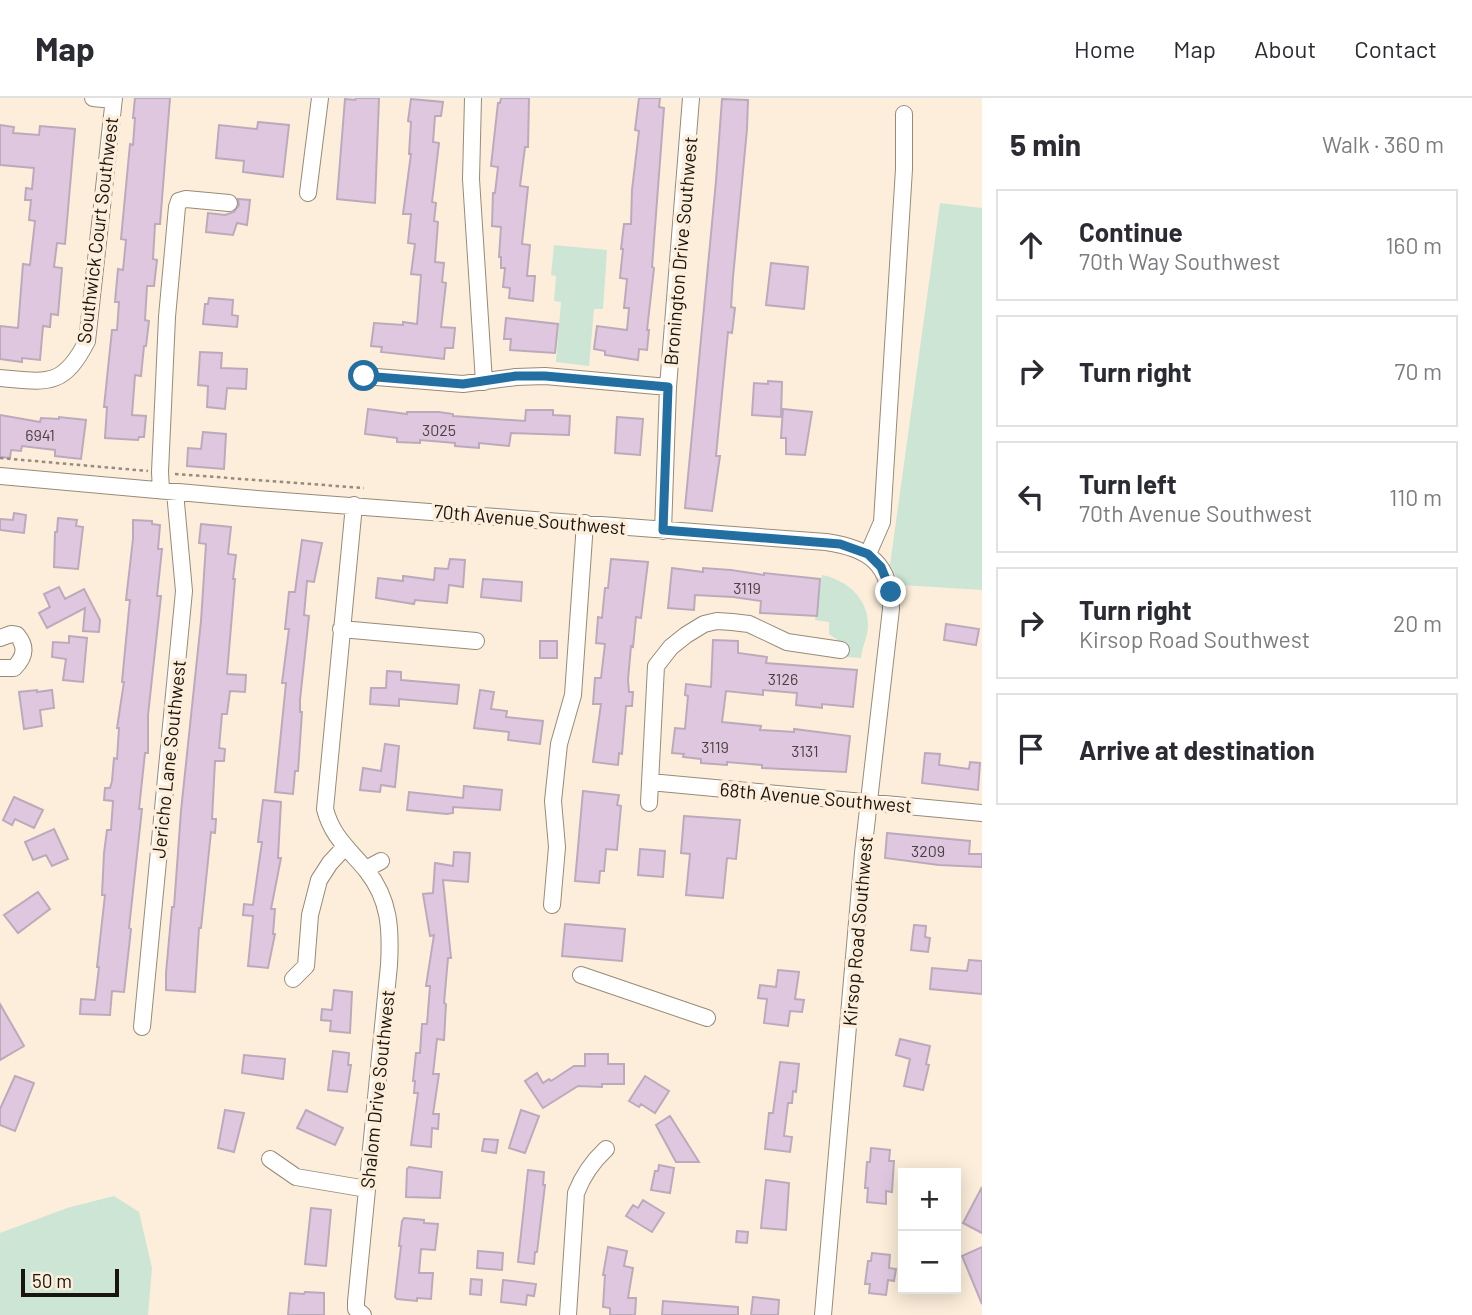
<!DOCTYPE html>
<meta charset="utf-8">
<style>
body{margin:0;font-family:Barlow,sans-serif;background:#f2f2f3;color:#2b2b33}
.controls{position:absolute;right:21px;bottom:21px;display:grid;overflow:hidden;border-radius:0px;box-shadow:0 4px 18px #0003}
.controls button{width:63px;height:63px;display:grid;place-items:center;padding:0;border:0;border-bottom:2px solid #e1e1e2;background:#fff;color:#2b2b33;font:35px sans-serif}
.scale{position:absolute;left:21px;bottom:18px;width:98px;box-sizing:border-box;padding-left:7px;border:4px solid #19140d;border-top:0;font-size:19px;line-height:24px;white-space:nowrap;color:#19140d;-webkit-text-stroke:5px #fceeda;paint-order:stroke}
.stop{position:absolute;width:21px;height:21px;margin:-16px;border:5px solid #246fa2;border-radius:50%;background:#fff}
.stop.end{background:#246fa2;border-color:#fff;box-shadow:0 2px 7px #0008}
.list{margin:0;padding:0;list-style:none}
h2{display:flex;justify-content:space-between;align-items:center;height:91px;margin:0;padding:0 28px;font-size:30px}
h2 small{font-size:23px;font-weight:400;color:#7c7c81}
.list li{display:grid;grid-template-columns:46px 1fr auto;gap:21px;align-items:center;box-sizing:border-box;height:112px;margin:0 14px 14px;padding:0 14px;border:2px solid #e1e1e2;border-radius:0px}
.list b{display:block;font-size:26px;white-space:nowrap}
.list p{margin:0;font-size:23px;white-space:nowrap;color:#7c7c81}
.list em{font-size:23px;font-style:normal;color:#7c7c81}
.icon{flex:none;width:38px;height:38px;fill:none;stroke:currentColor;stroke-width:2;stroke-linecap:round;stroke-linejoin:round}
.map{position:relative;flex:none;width:982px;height:1217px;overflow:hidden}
header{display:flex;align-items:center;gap:42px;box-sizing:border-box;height:98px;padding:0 35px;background:#fff;border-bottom:2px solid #e1e1e2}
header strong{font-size:33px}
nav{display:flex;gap:38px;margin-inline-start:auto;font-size:24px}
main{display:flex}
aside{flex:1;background:#fff}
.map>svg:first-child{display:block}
.green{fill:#cde5d4}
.building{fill:#dfc8df;stroke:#bbaabc;stroke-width:2}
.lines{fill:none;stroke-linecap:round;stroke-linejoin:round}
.minor-casing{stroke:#978b78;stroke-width:18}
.path{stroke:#968c7e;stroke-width:2.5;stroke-dasharray:3.5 3.5;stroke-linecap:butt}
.minor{stroke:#fff;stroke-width:16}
.route{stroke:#246fa2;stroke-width:9}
.labels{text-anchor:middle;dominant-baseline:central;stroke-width:7;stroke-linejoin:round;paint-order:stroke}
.number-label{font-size:16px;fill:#4a4142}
.street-label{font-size:19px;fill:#19140d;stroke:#fceeda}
</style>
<header>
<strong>Map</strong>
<nav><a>Home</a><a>Map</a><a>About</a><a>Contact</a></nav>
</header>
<main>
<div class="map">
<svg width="982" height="1217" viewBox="0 0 982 1217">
<rect width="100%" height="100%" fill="#fceeda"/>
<path class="green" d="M940,105L982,110V492L901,487L890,467Z
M554,147L607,152L603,211H594L589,268L556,264L561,204L554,203L556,178L551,177Z
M822,477C847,482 868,500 868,527C868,539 862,548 861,560L847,559V545L839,543L829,536V524L815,522Z
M114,1098L139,1114L152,1170L148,1217H0V1135L67,1110Z"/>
<path class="building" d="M135,0H170L160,126H155L153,161L157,162L154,188H147L145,222L149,223L146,248H144L141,278L135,277L132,317L146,318L144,339H139L138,342L105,340L107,309H104L112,232H117L119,204H115L118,171L123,172L126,142L121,141L130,46L133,47L135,20H133Z
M356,0H379L375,105L337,101L345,1L355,2Z
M501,0H529L528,49H525L520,88L528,89L522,146L530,147L527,178H535L533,203L509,200L510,190L503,189L505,170H501V159H499L501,129L492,128L493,95H495L498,69L491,68L498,5H500Z
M639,0H660L659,9L664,10L652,169L654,170L647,232H649L647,252L639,251L638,262L605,257V253L594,251L597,228L627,232L629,210H624L627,181L620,180L623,151H621L624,126H631L632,92L639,33L635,32Z
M411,1L443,4L441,18H435L433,44L439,45L432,104L436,105L434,123L438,124L435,164L444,165L442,184L446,185L441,229L455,230L453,250H445L444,261L381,254L382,249L371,248L374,225L403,227V224L417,226L421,177L411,176L415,146L408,145L411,116H403L411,56H409L411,24L408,23Z
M722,1L748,2L747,31L733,179L731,209L735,210L732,235L728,234L716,358H720L712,413L685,410L716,83Z
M258,24L289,27L283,79L243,74L244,63L216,60L219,27L257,31Z
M0,27L14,29L13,35L39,37L40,28L75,31L65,146L57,145L54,169L62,170L58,217L51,216L50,229L43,228L40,262L22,260V264L0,261V228L18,230L23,166L30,167L35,123L29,122L31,102H25L26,90L32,91L34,70L0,67Z
M238,101L250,102L247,127L237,125L233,137L206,134L208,115L225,117L234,114L239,107Z
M771,165L808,169L804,211L766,207Z
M209,200L233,202L232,217L238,218L237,229L203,226L205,206H208Z
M506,220L558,226L555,255L510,252L511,241H504Z
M200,254L222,255L221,270L247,271L246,291L227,290L225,311L207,309L208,288L198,287Z
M768,283L782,284L781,319L752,317L754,285L768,286Z
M368,311L407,316V314H439L453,316V318L525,323L526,312H553V317L570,318L569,337L511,335L509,348L479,345V350L455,348V345L420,342V345L397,344V340L365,336Z
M783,311L812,314L805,357L786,356V340H781Z
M0,317L40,324L41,320L59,321V319L86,322L81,361L55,358V352L22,348L21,353L11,352L10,360L0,359Z
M617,319L643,321L640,357L615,355Z
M203,334L226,336L224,371L187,368L188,350L201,351Z
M14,415L26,417L24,435L0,432V421L13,422Z
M58,420L77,422L76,428L83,429L78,471L54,469L55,434H57Z
M133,422L152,423V426L160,427L158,451H162L157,498H161L148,617V655H145L139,711H142L129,830L131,831L124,894L112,893L110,917L80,916L81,901L95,902L99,869H97L105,797H102L104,755L107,732H111L113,703L104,702L105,690H110L112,683L114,660L117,661L119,630H117L124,584H122L129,511L130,502H126L133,441Z
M201,426L231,429L228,456L236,457L233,481H235L227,576L246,577L245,594L230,593L227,616H222L219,650L225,651L224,663H215L212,721H216L215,735L211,734L201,830H199L195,894L166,892V875L172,809H174L181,713L201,523L206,446L199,445Z
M302,442L322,445L314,484L307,483L304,517L309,518L300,602V614H302L298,673H295L293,696L275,694L286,585H282L289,531H285L289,494H295Z
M450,461L465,462L463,489L449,487L447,505L415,502L414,506L376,500L378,480L403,483V478L434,482L435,470L448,471Z
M611,461L648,464L641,520L636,519L633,549L631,548L628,582L629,594H633L632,608H626L622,656L619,655L618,667L593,664L601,606H593L595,580H601L605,546L596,545L598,519L602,520L605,490H608Z
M672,470L703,474V470L731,472L764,477V475L820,481L817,518L760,515L761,503L733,499L695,497L694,512L668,510Z
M483,481L522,484L521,503L481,499Z
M59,489L65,501L84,491L100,522L99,534L83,533L85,510L47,530L39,515L50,509L44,496Z
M946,526L979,531L976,547L944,542Z
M69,538L87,540L83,584L63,582L66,561L52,559L53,544L69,545Z
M713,542L738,543V555L767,559L766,565L857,572L853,609L822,606V610L796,607L797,595L763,592V597L726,593L722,624L761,628L760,632L794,634V631L850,638L846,674L762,670V667L727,664V667L701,665V661L683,659L684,656L672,655L675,630L685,631L688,598L685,597L686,586L711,589Z
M540,543H557V560H540Z
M387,573L401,574V582L459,587L457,606L399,601V608L370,606L371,590H386Z
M37,592V594L52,592L54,610L40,612L42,628L24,631L19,594Z
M480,592L494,594L491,611L507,613L506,619L543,623L540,646L508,642L509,634L474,630Z
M385,646L399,648L395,689L381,687L380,694L360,692L363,670L381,673Z
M925,655L940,656L939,667L969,671L970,664L980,665L978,692L922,685Z
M464,688L502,692L500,712L453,709V715L447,716L407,712L409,694L463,700Z
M583,693L619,697L617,707L621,708L617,752L606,751L604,773H600L599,785L575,783Z
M14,699L43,712L34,730L15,721L12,727L3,722Z
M263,702L281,704L278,760H281L271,811H275L273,836H275L268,870L248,868L253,818L243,817L244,806L253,807L262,744H258Z
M684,718L740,722L736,761L727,760L723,800L686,797L690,756L681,755Z
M54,731L68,761L52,768L46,757L33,762L25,744Z
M887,735L970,743L969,756H982V769L939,767L885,760Z
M640,751L665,753L663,779L638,777Z
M454,754L470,755L468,784L443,782L451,860H448L444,905L446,906L444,942L437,941L433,976H439L433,1016H439L438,1031L432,1030L431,1049L411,1047L418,995H414L415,983H413L416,955H420L422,926H427L430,888H426L434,837L430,838L423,796L433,795L435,765L453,768Z
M38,794L50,811L18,835L4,817Z
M565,826L625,831L622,863L562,858Z
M914,827L926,828L925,839L930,840L928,854L911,852Z
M969,862L982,863V896L930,891L932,870L967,873Z
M778,872L799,874L795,901L804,902L802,914L790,913L788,928L764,925L767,901L758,900L760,887L776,889Z
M334,892L352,894L350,935L330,933L331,923L321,922L322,911L332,912Z
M0,906L24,948L0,962Z
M900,941L930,948L926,966L929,967L923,992L904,988L910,961L896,957Z
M333,953L349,955L348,967H351L347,994L328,992Z
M585,956H608V966H624V986H602V989L578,988L543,1010L525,983L537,975L543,985L549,981L551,983L574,968H585Z
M244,957L285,961L283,981L242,975Z
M780,964L799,966L796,994L793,993L792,1005H788L784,1038L792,1039L790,1054L765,1051L769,1015H773Z
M15,978L34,985L15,1033L0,1027V1011Z
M645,978L669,993L655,1015L641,1006L639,1009L629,1003Z
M225,1012L244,1015L234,1054L218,1050Z
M306,1012L343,1030L335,1047L297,1030Z
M521,1012L539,1018L525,1055L509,1050Z
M670,1018L699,1064H676L656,1027Z
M484,1041L498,1042L496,1055L482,1053Z
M871,1050L890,1052L889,1063H894L892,1094L886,1093V1106L867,1104L868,1090H865L867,1064H870Z
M659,1067L674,1070L670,1095L651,1092L655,1073H658Z
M409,1069L442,1074L440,1100L406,1099L407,1071Z
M528,1072L544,1074L543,1087H545L537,1154H535L534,1166L518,1164Z
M766,1082L789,1085L786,1132L761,1130Z
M982,1089V1135L963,1125Z
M643,1102L664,1115L652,1134L626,1118L633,1107L638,1110Z
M311,1110L331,1112L326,1168L305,1166Z
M404,1120L424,1122V1125L438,1126L435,1152L421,1151L419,1175H433L431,1201L417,1200V1203L397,1201L395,1199L401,1148H399L402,1123Z
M737,1133L748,1134L747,1145L736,1144Z
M608,1149L627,1153L624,1168L633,1170L628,1200H636L635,1217H610V1210L603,1209L605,1177H603Z
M982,1149V1206L962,1158Z
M478,1153L503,1155L502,1172L477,1170Z
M872,1155L890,1157L889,1170L896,1171L894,1183L888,1182L886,1197L869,1195L870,1186H865L868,1163H871Z
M471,1181L482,1182L481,1197L470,1196Z
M503,1182L536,1186L534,1198L527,1197L526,1207L501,1204Z
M305,1194L324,1195V1217H288L290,1195L304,1196Z
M753,1199L779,1202L778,1217H751Z
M663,1203L738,1209V1217H662Z"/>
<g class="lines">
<g class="minor-casing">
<path id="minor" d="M93,0L113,2
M473,0L471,81L484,284
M308,95L320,0
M364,278L463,286L516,279L545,278L668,289
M0,280C47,284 63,290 87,243L114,0
M0,378L245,400L826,444C869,450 891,466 891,511L863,755L823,1217
M161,392L160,374L167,219L177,109L179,103L186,101L229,105
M354,407L325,711C332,739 350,752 367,773C390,802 391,832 389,867L356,1204V1211L363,1217
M663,433L668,289L691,0
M868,456L882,424L904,71V16
M341,531L476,543
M0,540L11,536L17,537C27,549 25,559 14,570H0
M650,684L982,715
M649,705L656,568L671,549L686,537L704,526L717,523L732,524L749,526L787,544L841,552
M366,771L381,763
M552,807L557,749L553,703L559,646L573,597L585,425
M581,877L707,920
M293,881L306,868L310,817L319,782L330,765L344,750
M142,929L184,493L175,394
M270,1061L296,1079L367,1091
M568,1217L576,1095C583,1077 592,1064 606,1051"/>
</g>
<path class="path" d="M0,360L148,373
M175,376L364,390"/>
<use href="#minor" class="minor"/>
</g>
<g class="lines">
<path class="route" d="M364,278L463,286L516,278H545L668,289L663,432L840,446L868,456L881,469L891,494"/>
</g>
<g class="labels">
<g class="number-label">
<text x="439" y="331">3025</text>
<text x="40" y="336">6941</text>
<text x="747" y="489">3119</text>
<text x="783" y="580">3126</text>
<text x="715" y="648">3119</text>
<text x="805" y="652">3131</text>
<text x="928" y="752">3209</text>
</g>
<g class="street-label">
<text transform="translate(97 132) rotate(-83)">Southwick Court Southwest</text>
<text transform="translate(680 153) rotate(-85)">Bronington Drive Southwest</text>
<text transform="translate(530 421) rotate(5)">70th Avenue Southwest</text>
<text transform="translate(168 661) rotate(-84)">Jericho Lane Southwest</text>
<text transform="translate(816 699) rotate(5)">68th Avenue Southwest</text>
<text transform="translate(857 833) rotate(-85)">Kirsop Road Southwest</text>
<text transform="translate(377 991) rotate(-84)">Shalom Drive Southwest</text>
</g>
</g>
</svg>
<div class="controls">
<button>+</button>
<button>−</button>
</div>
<div class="scale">50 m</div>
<div class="stop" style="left:364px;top:278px"></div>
<div class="stop end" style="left:891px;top:494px"></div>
</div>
<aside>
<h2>5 min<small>Walk · 360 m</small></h2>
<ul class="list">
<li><svg class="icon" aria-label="ahead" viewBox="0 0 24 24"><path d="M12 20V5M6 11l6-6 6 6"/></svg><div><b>Continue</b><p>70th Way Southwest</p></div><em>160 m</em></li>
<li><svg class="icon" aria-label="right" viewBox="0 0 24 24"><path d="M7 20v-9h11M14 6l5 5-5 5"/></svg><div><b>Turn right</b></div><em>70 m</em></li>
<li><svg class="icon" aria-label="left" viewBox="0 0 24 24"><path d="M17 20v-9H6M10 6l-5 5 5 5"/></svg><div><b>Turn left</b><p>70th Avenue Southwest</p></div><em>110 m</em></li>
<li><svg class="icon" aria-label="right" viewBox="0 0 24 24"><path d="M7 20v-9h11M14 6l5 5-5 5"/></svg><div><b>Turn right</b><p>Kirsop Road Southwest</p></div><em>20 m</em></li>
<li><svg class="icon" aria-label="arrive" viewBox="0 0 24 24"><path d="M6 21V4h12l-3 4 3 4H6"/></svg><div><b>Arrive at destination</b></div></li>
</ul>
</aside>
</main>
